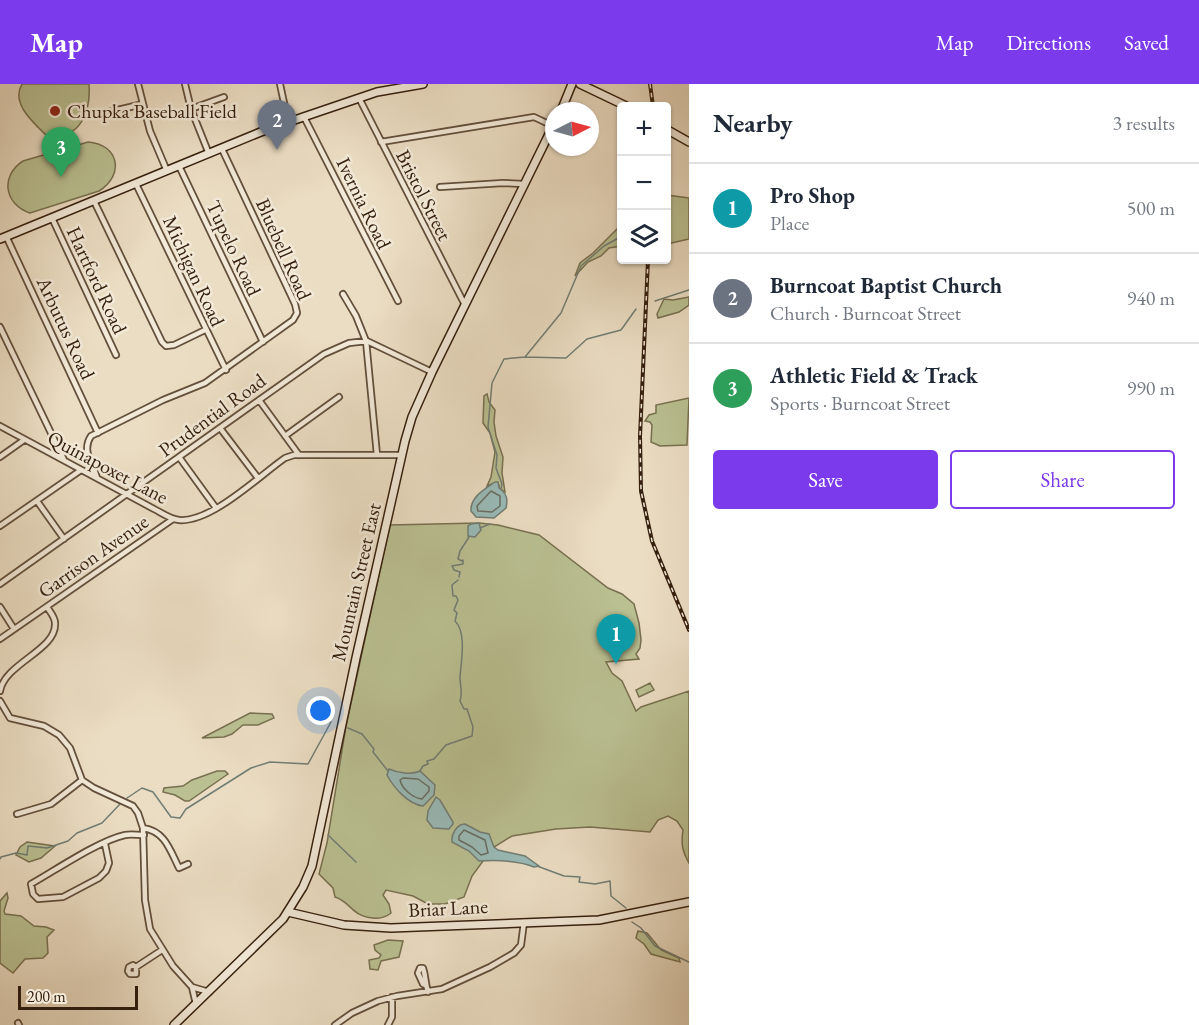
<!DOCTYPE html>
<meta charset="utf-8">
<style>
body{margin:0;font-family:"EB Garamond",serif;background:#f6f6f7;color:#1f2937}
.controls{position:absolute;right:18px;top:18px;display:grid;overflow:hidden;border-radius:6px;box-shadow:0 2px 4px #0004}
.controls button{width:54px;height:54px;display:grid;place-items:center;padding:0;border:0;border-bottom:2px solid #e0e1e3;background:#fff;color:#1f2937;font:30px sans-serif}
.compass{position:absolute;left:545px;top:18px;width:54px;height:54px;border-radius:50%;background:#fff;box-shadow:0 2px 4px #0004;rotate:84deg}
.scale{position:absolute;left:18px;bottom:15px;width:120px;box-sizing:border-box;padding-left:6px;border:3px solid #36200e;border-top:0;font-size:16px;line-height:21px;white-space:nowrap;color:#36200e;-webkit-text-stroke:4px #f2e9d8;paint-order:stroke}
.you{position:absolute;left:321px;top:627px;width:21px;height:21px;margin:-15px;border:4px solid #fff;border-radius:50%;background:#1a73e8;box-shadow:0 0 0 9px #1a73e833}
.badge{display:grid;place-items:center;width:39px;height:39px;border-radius:50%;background:#7c3aed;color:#fff;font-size:20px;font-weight:700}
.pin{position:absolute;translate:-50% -50px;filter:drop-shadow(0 2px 3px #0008)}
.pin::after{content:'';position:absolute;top:32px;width:21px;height:18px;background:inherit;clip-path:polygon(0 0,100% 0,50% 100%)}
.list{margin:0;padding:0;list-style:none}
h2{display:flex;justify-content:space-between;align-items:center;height:78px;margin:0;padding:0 24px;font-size:26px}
h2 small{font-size:20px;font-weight:400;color:#747a83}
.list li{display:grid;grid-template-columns:39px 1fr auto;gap:18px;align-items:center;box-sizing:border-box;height:90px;padding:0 24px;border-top:2px solid #e0e1e3}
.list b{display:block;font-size:22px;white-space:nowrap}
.list p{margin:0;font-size:20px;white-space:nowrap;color:#747a83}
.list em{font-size:20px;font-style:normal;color:#747a83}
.actions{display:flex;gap:12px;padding:18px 24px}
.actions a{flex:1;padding:14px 0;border:2px solid #7c3aed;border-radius:6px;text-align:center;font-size:21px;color:#7c3aed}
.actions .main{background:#7c3aed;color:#fff}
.icon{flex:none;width:33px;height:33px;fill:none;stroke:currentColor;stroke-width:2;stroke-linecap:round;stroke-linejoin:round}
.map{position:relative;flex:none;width:689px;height:941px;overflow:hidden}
header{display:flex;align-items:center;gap:36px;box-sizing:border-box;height:84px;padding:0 30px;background:#7c3aed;color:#fff}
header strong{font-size:28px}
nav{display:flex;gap:33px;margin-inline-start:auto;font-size:21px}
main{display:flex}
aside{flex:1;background:#fff}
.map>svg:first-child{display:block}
.green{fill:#bac092;stroke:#787050;stroke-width:1.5}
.water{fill:#99bbb8;stroke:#717d74;stroke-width:1.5}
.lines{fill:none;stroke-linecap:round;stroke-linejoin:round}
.shore{stroke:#686e63;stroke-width:1.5}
.stream{stroke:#717d74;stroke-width:1.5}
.street-casing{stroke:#634f3b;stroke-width:8}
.secondary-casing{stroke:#36200e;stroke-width:10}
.street{stroke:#f2e9d8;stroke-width:4.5}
.secondary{stroke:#f2e9d8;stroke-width:7}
.rail-casing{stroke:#36200e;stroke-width:4}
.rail{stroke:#f2e9d8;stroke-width:1.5;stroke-dasharray:4.5;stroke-linecap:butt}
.poi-dot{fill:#8f2418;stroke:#f2e9d8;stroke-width:2}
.labels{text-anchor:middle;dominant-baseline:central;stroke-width:5;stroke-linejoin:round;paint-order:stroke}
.poi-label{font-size:20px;fill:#36200e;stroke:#f2e9d8;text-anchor:start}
.street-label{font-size:20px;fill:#36200e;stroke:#f2e9d8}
</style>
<header>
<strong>Map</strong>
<nav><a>Map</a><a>Directions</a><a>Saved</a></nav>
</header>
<main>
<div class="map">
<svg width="689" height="941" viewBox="0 0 689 941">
<rect width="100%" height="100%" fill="#ebddc3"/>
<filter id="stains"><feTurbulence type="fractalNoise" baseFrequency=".00333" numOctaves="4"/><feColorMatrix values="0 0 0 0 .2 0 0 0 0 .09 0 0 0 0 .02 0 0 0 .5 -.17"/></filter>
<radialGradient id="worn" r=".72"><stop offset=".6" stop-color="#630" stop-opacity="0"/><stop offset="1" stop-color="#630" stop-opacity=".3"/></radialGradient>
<path class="green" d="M22,0H89C91,29 80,55 48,53C35,40 10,20 22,0Z
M88,58C119,60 125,91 99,107L30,129C4,120 0,92 23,77Z
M667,111L689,114V155L667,160Z
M621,141V162L609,164L601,172L588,178L575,192L580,179L593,169Z
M689,213V221L679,228L658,234L657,230L664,215L673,216Z
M487,310L489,318L495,326L494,338L496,352L503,373L502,389L505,408L499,404V401L494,399L487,402L491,393L495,368L490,349L483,339L484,312Z
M689,314L687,361L660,362L651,358L652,341L650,338L645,337L649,331L656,329V321Z
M479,439L498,441L539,451L608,504L622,510L634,520L639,539L641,556L640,564L636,570L639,575L606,578L612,589L622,597L636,627L641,623L689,607V779C682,767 681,759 683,746L677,737L668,732L658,736L650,748L590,743L556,745L512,752L494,763L483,777L472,792L464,813L445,820H428L413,812L386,806L383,811L389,820L391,829C386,833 380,835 373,834C351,832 351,818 335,813L333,804L319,790L327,759L346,642L390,441Z
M650,599L654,606L639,613L636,606Z
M250,629L272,630L274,634L258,641H243L232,650L224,653L202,654Z
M217,687H225L228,690L189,717H185L175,711L163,708L164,704L183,702L192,696Z
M27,758L55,762L41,774L29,778L16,771L20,763Z
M7,809L8,814L4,827L5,830L21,832L34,842L46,843L54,846L47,853L48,869L43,874L25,875L13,889L0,879V817Z
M638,847L647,849L661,866L679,874L680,878L651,870L644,860L636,854Z
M388,856L403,857L399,873L381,877L378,886L370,885L369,876L379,874L381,871L375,866L374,861Z"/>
<path class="water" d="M495,398H498L499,404C507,410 508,415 506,424L494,434L476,433L471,427C470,413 485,405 495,398Z
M479,439L481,446L475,453L468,452V442L471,440Z
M389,685C398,689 412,691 420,687L435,701L434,711L423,722C408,720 394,704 387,691Z
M436,713L440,716L453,738V740L449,745L433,744L427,736L428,727Z
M465,740L480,748L489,750L494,763L498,766L525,772L539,782L534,783C517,776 496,776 479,777L469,767L452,758C451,750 457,740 465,740Z"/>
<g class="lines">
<path class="shore" d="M491,407L500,412V422L492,428L478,427L477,422Z
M403,694L418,695L429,703V707L422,715C413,714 402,705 400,696Z
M464,746L485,756L488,769L481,771L472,763L459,756V752Z"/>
<path class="stream" d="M655,217L689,206
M525,273L561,229L581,182L604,162L622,152
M501,405L502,400L496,384L497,371L488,343L492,299L504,275L525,273L566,274L587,255L621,246L636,225
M480,444L490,440
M459,493L460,488L454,486L452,482L463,480V476L462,477L458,475L460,467L469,453
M348,644L362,650L374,665L373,668L388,687
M420,687L423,682L428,680L427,677L434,675L446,661L472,652L473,643L467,625H464L460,617C463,609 460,602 460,593C461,579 467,548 455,537L457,529L454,526L458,516L456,512H453L452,501L458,496
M127,714L142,704L153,708L171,733L180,734L186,725L251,684L270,678L308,680L331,638
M328,751L356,778
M0,775L1,773L16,769L27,771L28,762L47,764L68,757L77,749L102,739L120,720
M537,782L564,792L580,793L579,798L595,800L610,797L611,812L626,824
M632,838L641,844L655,862L689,878"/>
<g class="street-casing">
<path id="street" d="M138,0L150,47L167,87
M185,0L191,25L209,70
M280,0L288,38
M359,14L465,221
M191,25L224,13
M109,28L143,20
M304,33L398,217
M381,58L534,33L553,42
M179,82L263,258
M136,100L226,286
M440,103L503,99L524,100
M94,117L162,258L166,262L174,261L205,246
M52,134L116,271
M6,152L98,349
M343,210L356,232L366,257L377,371
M0,243L64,376
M259,316L299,371
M0,342L154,425C162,429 170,435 179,436C211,439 259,392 285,374L294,371H402
M220,344L258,394
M285,352L339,313
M0,373L24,356
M179,373L216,424
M97,394C93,379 81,367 91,352L163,316L205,299L293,236L297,229L295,220L222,65
M37,417L64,455
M0,442L81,386
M0,500L324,270L349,259L367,257L432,288
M0,523L14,545
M0,555L173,435
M0,607C5,579 57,566 55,539C55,533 50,528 47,523
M0,617L10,634L44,642L59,651L70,664L82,696L94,704L133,722L138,729L143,744L145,816L150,845L173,882L192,903L196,920
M17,730L51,720L82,696
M143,744C165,747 170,766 179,784L188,780
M105,760L109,779L106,787L99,794L63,813L38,815L33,810L31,800C56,786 98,757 125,751C130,750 137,751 144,751
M136,883V890H130L128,887L129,883L133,881L136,883L162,866
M426,901L423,900L418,889L420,884H423C426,893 425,899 428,908
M192,903L209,908
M18,939L19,941
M335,941L352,929L378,917L397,912L442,905L490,883L514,869L521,861L524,838
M388,941L392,933V913"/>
</g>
<g class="secondary-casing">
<path id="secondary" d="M580,0L626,22
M561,27L572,0
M666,45L689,58
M0,155L268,45L377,8L423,0
M288,828L344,841L391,844L599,836L689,818
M174,941L283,835L303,803L312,782L356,574L405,357L412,333L432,288L554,40"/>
</g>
<use href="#street" class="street"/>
<use href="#secondary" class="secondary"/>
<g class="rail-casing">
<path id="rail" d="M650,0L653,22
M648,176L640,352L641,407L652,457L689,546"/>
</g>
<use href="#rail" class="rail"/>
</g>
<circle class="poi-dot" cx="55" cy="27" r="6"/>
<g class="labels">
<g class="poi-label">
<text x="67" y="27">Chupka Baseball Field</text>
</g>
<g class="street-label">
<text transform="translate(424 111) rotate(63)">Bristol Street</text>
<text transform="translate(364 119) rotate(64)">Ivernia Road</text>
<text transform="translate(234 164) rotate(65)">Tupelo Road</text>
<text transform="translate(284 165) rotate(66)">Bluebell Road</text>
<text transform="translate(194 187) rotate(65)">Michigan Road</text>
<text transform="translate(97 196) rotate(65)">Hartford Road</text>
<text transform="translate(66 244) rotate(65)">Arbutus Road</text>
<text transform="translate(212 331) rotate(-36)">Prudential Road</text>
<text transform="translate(108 383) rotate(28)">Quinapoxet Lane</text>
<text transform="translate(93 472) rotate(-35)">Garrison Avenue</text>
<text transform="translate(356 498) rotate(-77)">Mountain Street East</text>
<text transform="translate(448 824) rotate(-3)">Briar Lane</text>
</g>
</g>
<rect width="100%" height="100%" filter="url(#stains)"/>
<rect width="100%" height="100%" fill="url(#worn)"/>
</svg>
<div class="controls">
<button>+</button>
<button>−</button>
<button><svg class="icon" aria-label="layers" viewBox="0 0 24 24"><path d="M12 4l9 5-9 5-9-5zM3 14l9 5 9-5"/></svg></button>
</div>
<svg class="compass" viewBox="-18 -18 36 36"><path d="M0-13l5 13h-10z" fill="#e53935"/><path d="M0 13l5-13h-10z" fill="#747a83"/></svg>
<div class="scale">200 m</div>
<div class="you"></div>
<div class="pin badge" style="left:616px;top:580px;background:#0f9aa8">1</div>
<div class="pin badge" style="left:277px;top:66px;background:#6b7280">2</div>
<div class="pin badge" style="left:61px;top:93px;background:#2e9e5b">3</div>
</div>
<aside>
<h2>Nearby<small>3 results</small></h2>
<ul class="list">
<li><span class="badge" style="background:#0f9aa8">1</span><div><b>Pro Shop</b><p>Place</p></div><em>500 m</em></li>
<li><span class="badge" style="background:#6b7280">2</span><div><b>Burncoat Baptist Church</b><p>Church · Burncoat Street</p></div><em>940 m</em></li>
<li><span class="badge" style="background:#2e9e5b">3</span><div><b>Athletic Field &amp; Track</b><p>Sports · Burncoat Street</p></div><em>990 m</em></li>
</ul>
<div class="actions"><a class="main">Save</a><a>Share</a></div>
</aside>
</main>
